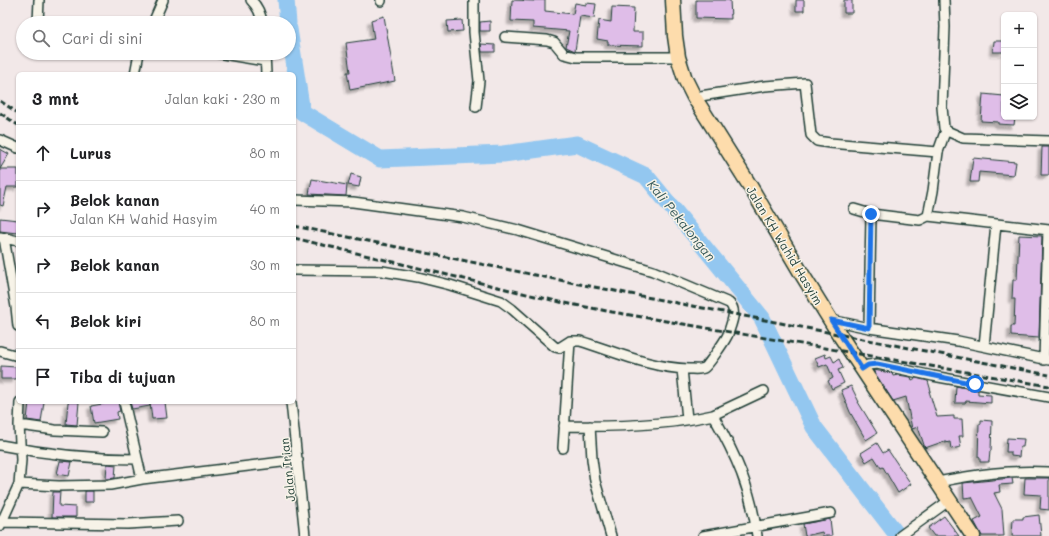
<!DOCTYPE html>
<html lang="id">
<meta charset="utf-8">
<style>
body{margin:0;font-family:Mali,sans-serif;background:#f2f2f2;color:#202124}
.controls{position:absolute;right:12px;top:12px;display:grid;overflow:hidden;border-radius:6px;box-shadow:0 1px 3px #0004}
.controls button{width:36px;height:36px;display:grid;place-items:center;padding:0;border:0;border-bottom:1px solid #e0e0e0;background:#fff;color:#202124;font:20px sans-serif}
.stop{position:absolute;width:12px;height:12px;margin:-9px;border:3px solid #1a73e8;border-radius:50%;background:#fff}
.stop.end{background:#1a73e8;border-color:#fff;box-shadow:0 1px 4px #0008}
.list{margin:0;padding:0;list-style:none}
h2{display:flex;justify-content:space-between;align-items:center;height:52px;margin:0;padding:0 16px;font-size:17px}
h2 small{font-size:13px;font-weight:400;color:#757577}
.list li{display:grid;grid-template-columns:26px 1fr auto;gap:12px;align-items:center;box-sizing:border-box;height:56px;padding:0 16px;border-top:1px solid #e0e0e0}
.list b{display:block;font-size:15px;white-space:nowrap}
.list p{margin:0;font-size:13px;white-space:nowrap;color:#757577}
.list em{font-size:13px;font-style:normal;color:#757577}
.icon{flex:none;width:22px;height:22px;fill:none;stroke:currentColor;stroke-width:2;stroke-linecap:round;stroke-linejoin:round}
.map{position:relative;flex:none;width:1049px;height:536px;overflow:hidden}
.search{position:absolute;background:#fff;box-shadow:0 1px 3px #0004;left:16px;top:16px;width:280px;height:44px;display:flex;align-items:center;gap:10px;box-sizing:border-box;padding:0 14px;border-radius:22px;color:#757577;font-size:15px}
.panel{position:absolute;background:#fff;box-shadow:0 1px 3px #0004;left:16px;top:72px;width:280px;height:332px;border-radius:6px}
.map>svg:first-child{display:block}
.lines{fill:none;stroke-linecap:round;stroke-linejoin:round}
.river{stroke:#93c7f0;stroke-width:17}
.building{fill:#dfbde8;stroke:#1f3d34;filter:url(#shadow)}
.street-casing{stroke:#1f3d34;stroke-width:12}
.primary-casing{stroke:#1f3d34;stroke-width:17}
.street{stroke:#f7f3e8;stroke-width:9}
.primary{stroke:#fddcac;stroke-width:14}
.rail{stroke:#1f3d34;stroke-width:3;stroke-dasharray:6 3;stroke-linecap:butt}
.route{stroke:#1a73e8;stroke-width:5}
.labels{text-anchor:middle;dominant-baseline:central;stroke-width:3;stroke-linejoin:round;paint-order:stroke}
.street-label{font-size:12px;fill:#1f3d34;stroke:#f7f3e8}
.water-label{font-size:13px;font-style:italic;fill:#36595a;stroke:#f7f3e8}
</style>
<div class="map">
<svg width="1049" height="536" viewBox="0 0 1049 536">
<defs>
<filter id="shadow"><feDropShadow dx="-3.5" dy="3.5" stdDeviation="1" flood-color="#0004"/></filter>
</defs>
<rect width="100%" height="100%" fill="#f2e8e8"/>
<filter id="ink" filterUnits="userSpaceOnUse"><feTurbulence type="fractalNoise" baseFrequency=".025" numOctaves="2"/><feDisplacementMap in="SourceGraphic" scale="8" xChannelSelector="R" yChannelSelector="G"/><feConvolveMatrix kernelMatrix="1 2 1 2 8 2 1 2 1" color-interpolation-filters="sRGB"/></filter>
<g filter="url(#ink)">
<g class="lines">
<path class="river" d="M286,0L288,23
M289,29L302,112L380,159L503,154L577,144L646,176L762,318L814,427L898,536"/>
</g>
<path class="building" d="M512,0L534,1V0H545V11L573,14L575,3L586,5V3L596,4L594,18L580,16L575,51L566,47L569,31L533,28V22L511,21Z
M696,0H730L731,19L696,18Z
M796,0H804V11H796Z
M844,0H852V13H844Z
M612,7L634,8L633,32H643V46L608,45V41L597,39L599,20L611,22Z
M384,16L395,81L350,90L347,72H350L346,43L374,39L371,20Z
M462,20L463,31L448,32L447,21Z
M490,21V31H480V22Z
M994,41H1004V52H993Z
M481,44L495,45V52H482Z
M983,94L1004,96V117H1015L1014,125L998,124V122L981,121Z
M1042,147H1049V175H1041Z
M0,149L9,154L0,169Z
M973,158L1016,162L1014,175L979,172L978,182H970Z
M0,169H18V187H7L3,206L0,205Z
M351,174L361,177L359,187L348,185Z
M312,179L347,185L346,196L309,194Z
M0,218L18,220L17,233L0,231Z
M1019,235L1042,236L1039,338L1011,336V326H1014L1015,299H1012L1013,280H1017Z
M825,354L826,358L831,356L834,362L839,359L843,368L838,370L844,383L832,389L828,381L833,378L827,364L819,367L815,358Z
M1,366L16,367V379H1Z
M873,370L892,373L893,376L898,375L911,377L912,380L916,378L928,381L931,391H929L937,417L954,416V419H962L963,436H959L961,447L951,449L950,442L945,443V441L925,448L918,427L912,429L906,397L893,401Z
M851,386L859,402H858L877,433L866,440L850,412L841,390Z
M956,386L966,388V389L978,390V394L991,395V403L966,401L965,403H955Z
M29,402H44L41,422L27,420Z
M68,402H79L77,425L66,424Z
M113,402H118L120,411L117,412L118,419L94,423L91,406Z
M130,402H149L150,406L132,409Z
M150,402H165L167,418L152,419Z
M981,420L992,421L991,451H990L989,462H980V458L978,457L979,424H981Z
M1007,438L1024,439L1023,447H1020L1019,457L1011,456V452H1006Z
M877,443L883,453L888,450L911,484L898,493L883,467L881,468L874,457L866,462L861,453Z
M60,461L72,462L69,476L57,474Z
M107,464L116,465L115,478L106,479Z
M1012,478L1013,484L999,485L1000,492L994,493L1002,509L1004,536H982L974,521L982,517L972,497L964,498L963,483Z
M1025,478H1049V510L1040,509L1041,495L1024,494Z
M85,491H93V502H85Z
M53,492H60L59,506L76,507V517H52Z
M1039,515L1041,536H1012L1013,519H1023V517Z
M944,516L959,536H934L928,528Z
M830,519L832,536H823L822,532L805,536L803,524Z"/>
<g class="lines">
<g class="street-casing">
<path id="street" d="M251,0C257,6 261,14 262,23
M381,0V1
M474,0V32L479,81L476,107
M944,0L945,27L942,107L944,128L947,131L963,138L1049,141
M38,23L39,0
M153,23L163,0
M505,37L547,40L554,42L564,54L576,57H678
M217,53L265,61
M265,53L266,74
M135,74L139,53
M694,97L765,86L805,83L811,135L817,141L830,143L938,152L933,191L928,216L920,220L871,214L869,328
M0,140L18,148
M938,152L944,135L947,131
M294,200L353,202L463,217L518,230L653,271L729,303C738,310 731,324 728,334C727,338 707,367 704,368C700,370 693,369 689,369C650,368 616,352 580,341H570L559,348L555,347L512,309L501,301L450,285L418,277L382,271L294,270
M854,209L871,214
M928,216L1049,230
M0,237L18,241
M4,238L16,307
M18,307H16L18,326
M831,320L869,328L958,341L1049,360
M984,346L996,224
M0,351L18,356
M1044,360L1048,230
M682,369L687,419
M862,369L868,365L877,364L933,376L1049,397
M124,402L142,479L298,460
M291,402L305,536
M713,415L764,391
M19,425L55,430L102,432
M564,426C613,427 665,426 713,415C735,454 752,490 757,536
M590,426L592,459L595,481L611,536
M0,445C45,454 91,459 137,459
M563,448L570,341
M938,482C977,474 1009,470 1049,472
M19,484L59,486L110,485L142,479
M2,522L128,524L178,521
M0,526L19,484L21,460L19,425L20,402
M703,536L831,513
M900,536L950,500"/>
</g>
<g class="primary-casing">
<path id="primary" d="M673,0L675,36L678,57L685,79L694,97L750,186L800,271L839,334L973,536"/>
</g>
<use href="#street" class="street"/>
<use href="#primary" class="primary"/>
<path class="rail" d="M0,101L18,113
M0,113L18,125
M294,226L584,285L1049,375
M294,238L560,302L612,312L1049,386"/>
</g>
</g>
<g class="lines" filter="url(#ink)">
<path class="route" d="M871,214L869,328L831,320L862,369L868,365L877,364L975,384"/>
</g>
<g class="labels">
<g class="street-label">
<text transform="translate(785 245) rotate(59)">Jalan KH Wahid Hasyim</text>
<text transform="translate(287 470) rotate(-96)">Jalan Irian</text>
</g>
<g class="water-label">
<text transform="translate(682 220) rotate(51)">Kali Pekalongan</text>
</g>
</g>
</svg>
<div class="controls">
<button>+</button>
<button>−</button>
<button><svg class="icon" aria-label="layers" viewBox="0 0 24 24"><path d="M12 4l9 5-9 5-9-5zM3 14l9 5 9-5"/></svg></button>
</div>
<div class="stop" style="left:975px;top:384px"></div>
<div class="stop end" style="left:871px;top:214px"></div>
<div class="search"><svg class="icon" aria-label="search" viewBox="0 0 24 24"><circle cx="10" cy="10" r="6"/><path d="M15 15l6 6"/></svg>Cari di sini</div>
<section class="panel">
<h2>3 mnt<small>Jalan kaki · 230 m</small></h2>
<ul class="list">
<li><svg class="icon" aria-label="ahead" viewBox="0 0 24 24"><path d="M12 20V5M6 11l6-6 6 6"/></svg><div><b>Lurus</b></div><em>80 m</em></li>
<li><svg class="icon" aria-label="right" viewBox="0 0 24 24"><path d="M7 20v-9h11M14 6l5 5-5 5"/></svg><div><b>Belok kanan</b><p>Jalan KH Wahid Hasyim</p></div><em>40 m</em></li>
<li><svg class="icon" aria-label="right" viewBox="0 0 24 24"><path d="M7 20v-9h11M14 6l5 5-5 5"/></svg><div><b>Belok kanan</b></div><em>30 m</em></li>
<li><svg class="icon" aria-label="left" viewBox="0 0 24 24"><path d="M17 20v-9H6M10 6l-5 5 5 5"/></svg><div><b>Belok kiri</b></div><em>80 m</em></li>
<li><svg class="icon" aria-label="arrive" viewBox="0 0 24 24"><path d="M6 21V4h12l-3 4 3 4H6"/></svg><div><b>Tiba di tujuan</b></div></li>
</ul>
</section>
</div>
